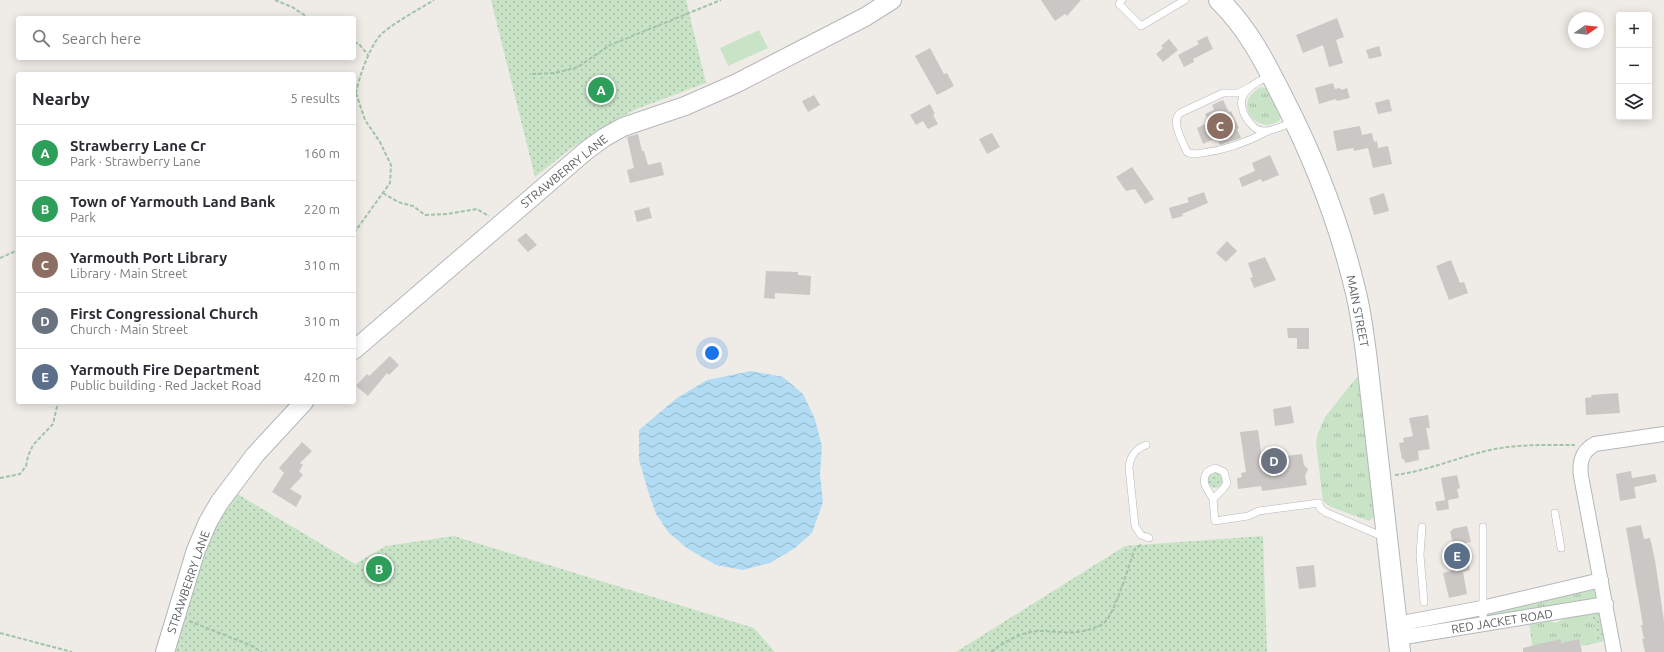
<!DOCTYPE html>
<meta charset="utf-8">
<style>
body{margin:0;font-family:Ubuntu,sans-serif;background:#f7f7f7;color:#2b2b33}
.controls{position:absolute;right:12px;top:12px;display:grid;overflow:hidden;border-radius:4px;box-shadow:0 2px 10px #0003}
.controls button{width:36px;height:36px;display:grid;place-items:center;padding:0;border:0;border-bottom:1px solid #e1e1e2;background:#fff;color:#2b2b33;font:20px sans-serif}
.compass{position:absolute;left:1568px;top:12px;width:36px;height:36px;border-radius:50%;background:#fff;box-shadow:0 2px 10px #0003;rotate:76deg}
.you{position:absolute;left:712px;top:353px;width:14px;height:14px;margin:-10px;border:3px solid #fff;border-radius:50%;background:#1a73e8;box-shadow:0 0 0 6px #1a73e833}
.badge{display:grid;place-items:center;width:26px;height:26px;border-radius:50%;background:#2563eb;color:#fff;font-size:13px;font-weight:700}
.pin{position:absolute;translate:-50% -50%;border:2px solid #fff;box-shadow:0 1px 4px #0006}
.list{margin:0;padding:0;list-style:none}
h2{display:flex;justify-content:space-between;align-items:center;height:52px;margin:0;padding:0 16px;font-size:17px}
h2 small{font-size:13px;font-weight:400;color:#7c7c81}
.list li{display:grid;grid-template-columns:26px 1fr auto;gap:12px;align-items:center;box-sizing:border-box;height:56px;padding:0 16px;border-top:1px solid #e1e1e2}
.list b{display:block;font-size:15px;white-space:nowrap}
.list p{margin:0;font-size:13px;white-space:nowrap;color:#7c7c81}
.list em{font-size:13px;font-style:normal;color:#7c7c81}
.icon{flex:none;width:22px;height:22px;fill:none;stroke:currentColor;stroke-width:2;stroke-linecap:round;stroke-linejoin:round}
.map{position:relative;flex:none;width:1664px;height:652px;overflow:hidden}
.search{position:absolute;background:#fff;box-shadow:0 2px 10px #0003;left:16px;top:16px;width:340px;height:44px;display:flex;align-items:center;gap:10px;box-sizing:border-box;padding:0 14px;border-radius:4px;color:#7c7c81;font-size:15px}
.panel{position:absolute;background:#fff;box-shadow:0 2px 10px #0003;left:16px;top:72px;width:340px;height:332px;border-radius:4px}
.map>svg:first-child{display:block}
.grass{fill:url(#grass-tufts)}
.park{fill:url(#park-dots)}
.pitch{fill:#c9e3c7}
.water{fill:url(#water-waves)}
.building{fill:#cac7c4}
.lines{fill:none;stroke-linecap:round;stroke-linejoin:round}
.service-casing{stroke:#b4b7ba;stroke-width:8}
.minor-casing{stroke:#b4b7ba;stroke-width:16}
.tertiary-casing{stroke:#b4b7ba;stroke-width:20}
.secondary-casing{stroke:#b3b6ba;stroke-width:22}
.path{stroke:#a1c3a8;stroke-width:2;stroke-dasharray:4 2;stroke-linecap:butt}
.service{stroke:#fff;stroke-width:7}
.minor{stroke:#fff;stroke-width:14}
.tertiary{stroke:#fff;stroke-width:18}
.secondary{stroke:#fff;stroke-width:20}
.labels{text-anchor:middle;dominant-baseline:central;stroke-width:3;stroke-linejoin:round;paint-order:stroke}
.street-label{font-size:12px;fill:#5e6265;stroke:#fff}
</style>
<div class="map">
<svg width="1664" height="652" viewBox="0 0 1664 652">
<defs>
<pattern id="grass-tufts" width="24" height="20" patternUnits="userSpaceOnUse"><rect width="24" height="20" fill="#c9e3c7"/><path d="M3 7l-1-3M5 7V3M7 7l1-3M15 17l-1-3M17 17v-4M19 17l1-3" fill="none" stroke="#a6bba5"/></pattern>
<pattern id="park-dots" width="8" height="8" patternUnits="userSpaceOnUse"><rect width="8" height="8" fill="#c9e3c7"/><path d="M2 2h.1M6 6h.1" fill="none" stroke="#a6bba5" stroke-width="1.8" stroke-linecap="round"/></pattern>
<pattern id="water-waves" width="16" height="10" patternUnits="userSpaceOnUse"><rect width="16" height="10" fill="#b1dcf4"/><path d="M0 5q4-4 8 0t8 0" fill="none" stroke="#93b6c9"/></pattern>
</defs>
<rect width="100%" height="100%" fill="#efece7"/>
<path class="grass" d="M1261,87L1266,88L1280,117V120C1259,137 1229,104 1261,87Z
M1357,377L1360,378L1375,516L1369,521L1331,507L1323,501L1316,443L1318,433L1325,417Z
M1592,586L1597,589L1598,597L1595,601L1487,618L1488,613Z
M1591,612L1597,643L1581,646L1579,639L1561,643V640L1533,652L1529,622L1546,620L1556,623L1566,617Z"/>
<path class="park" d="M491,0H686L706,83L634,110L614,121L569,150L535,177Z
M1207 480a8 8 0 1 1 16 0a8 8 0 1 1-16 0Z
M234,492L355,564L386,546L454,536L754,628L775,652H172L202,553Z
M1263,536L1267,652H956L1125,546Z
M1591,612L1596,613L1602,616L1606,640L1597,643Z"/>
<path class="pitch" d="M759,30L768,48L728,66L720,48Z"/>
<path class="water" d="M751,371L783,377L803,394L815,419L822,447L820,474L823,502L812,533L795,548L770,563L743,570L716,565L688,549L669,533L656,514L648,491L639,460V430L677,398L707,380Z"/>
<path class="building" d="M1041,0H1081L1067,16L1065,14L1055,21Z
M1337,18L1344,37L1336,40L1343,63L1329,67L1323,45L1303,53L1296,35Z
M1207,36L1213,49L1193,59L1194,62L1184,67L1178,55L1199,44L1197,41Z
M1169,39L1178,50L1163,62L1156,54L1163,48L1161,46Z
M1379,46L1382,56L1369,59L1366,50Z
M930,48L944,74L947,73L954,86L937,95L915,56Z
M1333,83L1335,89L1340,88L1341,90L1347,88L1350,98L1337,101L1336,99L1319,104L1315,88Z
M814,95L820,105L808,112L802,101Z
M1389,99L1392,111L1378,114L1375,103Z
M1223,100L1229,112L1231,111L1233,116L1239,128L1237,129L1241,138L1220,145L1216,138L1203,144L1197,128L1209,122L1205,114L1214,110L1212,105Z
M930,104L935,114L933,115L938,124L928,129L923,121L916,125L910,115Z
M1360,126L1362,135L1372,133L1374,142L1377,141L1378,148L1388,146L1392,164L1373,168L1368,148L1354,151L1353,148L1337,151L1333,131Z
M992,133L1000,147L987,154L979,139Z
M638,134L642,151H644L648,165L661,162L664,175L630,183L627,170L634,168L627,137Z
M1270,155L1279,175L1262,182L1261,179L1242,187L1239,178L1255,171L1252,163Z
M1132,167L1154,199L1145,204L1135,189L1126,191L1116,177Z
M1204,192L1208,203L1182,214L1183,216L1172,219L1169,208L1189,202L1187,198Z
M1384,193L1389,211L1374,215L1369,198Z
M649,207L652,218L637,222L634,211Z
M526,233L537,245L528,252L517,240Z
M1227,241L1237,251L1226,262L1216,253Z
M1265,257L1276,280L1254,288L1250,278L1253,277L1248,263Z
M1451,260L1460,283L1464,282L1468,293L1449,300L1436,266Z
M766,271L798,272V275L811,276L810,295L775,293V299L764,298Z
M1287,328H1309V349H1297V338H1288Z
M390,356L399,365L389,375L387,373L368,396L356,386L367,374L369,376Z
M1618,393L1620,413L1586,415L1585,398L1592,397L1591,395Z
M1291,406L1294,423L1275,426L1273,409Z
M1428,415L1430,428H1426L1430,449L1418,451L1419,460L1405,463L1404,459H1402L1399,443L1404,442L1403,438L1413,436L1409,418Z
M1258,430L1262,459L1302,454L1304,465L1308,469L1305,476L1307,485L1262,491L1261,486L1238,489L1237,478L1242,477L1241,473L1246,472L1240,432Z
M302,442L312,451L300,463L303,465L299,471L303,475L290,489L302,496L296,507L272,492L284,473L279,468Z
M1631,471L1632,478L1655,474L1657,482L1634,487L1636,498L1620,501L1616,474Z
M1457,475L1460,488L1457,489L1459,498L1448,500L1449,509L1437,511L1435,502L1445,500L1441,478Z
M1641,525L1644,539L1650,538L1655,560L1664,621V652H1645L1642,639H1644L1641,625H1643L1626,528Z
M1467,526L1471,542L1465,543L1470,570L1463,572L1467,594L1449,598L1443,573L1451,571L1446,549L1454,548L1450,531H1452V529Z
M1314,565L1316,587L1299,589L1296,567Z
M1561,639V643L1579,639L1582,652H1523V648Z"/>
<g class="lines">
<g class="service-casing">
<path id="service" d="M1122,0L1119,4L1141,26L1185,0
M1270,76C1259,81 1249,85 1243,96C1237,108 1251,131 1264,131C1274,131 1285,125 1294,121
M1252,86L1238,93H1223L1180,113C1170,121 1183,142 1187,152C1191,155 1196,154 1202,153C1226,150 1246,143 1268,131
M1146,445C1135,449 1130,456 1129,468L1135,526L1141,535L1149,538
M1215,468L1224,472L1227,483L1223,489L1213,499C1208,490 1200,482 1207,472Z
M1213,499L1215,521L1248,516L1259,511L1319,503L1320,508L1325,512L1384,537
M1555,513L1561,548
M1422,527L1420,555L1424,602
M1483,625V527"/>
</g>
<g class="minor-casing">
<path id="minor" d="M1397,624L1482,608L1601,580
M1398,638L1606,604
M1614,652L1581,476C1579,462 1582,451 1595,444L1664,434"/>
</g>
<g class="tertiary-casing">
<path id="tertiary" d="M354,350L587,150L605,137L623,127L685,106L735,84L865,17L892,0
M165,652L196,550L208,522L219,503L255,455L304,402"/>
</g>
<g class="secondary-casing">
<path id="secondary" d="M1219,0C1247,27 1265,62 1282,96C1314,158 1339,222 1355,289C1361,312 1364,337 1367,361L1400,652"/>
</g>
<path class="path" d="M275,0L292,7L309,18
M354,42L359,44L368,55
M532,74L555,73L578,67L610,45L721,0
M356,93C359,77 368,52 378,38C387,26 420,9 434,0
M383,193L398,202L413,206L425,215L447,214L477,209L489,216
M354,233L390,183L391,165L380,142L365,120L356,93
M0,258L18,250
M1395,475C1428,471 1458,457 1490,450C1518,444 1547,445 1575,445
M0,478L20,474L26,466L28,456L33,445L53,424L58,402
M189,621L250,645L262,652
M0,633L72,652
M991,652C1004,642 1021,632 1038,631C1059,631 1076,636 1096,627C1098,626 1103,625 1104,623C1115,614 1129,564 1135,549L1142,544"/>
<use href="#service" class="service"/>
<use href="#minor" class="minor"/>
<use href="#tertiary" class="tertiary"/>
<use href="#secondary" class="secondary"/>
</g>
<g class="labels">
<g class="street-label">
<text transform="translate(564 171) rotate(-39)">STRAWBERRY LANE</text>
<text transform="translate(1358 311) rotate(79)">MAIN STREET</text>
<text transform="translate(188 582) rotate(-71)">STRAWBERRY LANE</text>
<text transform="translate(1502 621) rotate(-9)">RED JACKET ROAD</text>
</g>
</g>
</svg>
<div class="controls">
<button>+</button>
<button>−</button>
<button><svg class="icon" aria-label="layers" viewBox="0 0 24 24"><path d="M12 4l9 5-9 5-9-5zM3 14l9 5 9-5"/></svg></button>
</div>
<svg class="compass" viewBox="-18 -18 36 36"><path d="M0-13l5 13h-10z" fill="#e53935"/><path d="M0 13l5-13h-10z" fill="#7c7c81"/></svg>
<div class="you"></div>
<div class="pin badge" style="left:601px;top:90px;background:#2e9e5b">A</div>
<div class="pin badge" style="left:379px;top:569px;background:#2e9e5b">B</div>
<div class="pin badge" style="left:1220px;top:126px;background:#8d6e63">C</div>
<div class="pin badge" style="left:1274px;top:461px;background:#6b7280">D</div>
<div class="pin badge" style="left:1457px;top:556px;background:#5c6f8a">E</div>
<div class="search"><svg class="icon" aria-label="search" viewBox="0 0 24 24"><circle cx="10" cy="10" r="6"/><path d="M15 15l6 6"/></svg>Search here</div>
<section class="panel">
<h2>Nearby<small>5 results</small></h2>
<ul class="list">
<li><span class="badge" style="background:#2e9e5b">A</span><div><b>Strawberry Lane Cr</b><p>Park · Strawberry Lane</p></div><em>160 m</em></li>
<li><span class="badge" style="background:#2e9e5b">B</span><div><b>Town of Yarmouth Land Bank</b><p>Park</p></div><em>220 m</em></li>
<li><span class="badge" style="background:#8d6e63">C</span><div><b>Yarmouth Port Library</b><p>Library · Main Street</p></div><em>310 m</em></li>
<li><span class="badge" style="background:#6b7280">D</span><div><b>First Congressional Church</b><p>Church · Main Street</p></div><em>310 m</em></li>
<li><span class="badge" style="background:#5c6f8a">E</span><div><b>Yarmouth Fire Department</b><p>Public building · Red Jacket Road</p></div><em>420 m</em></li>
</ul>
</section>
</div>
